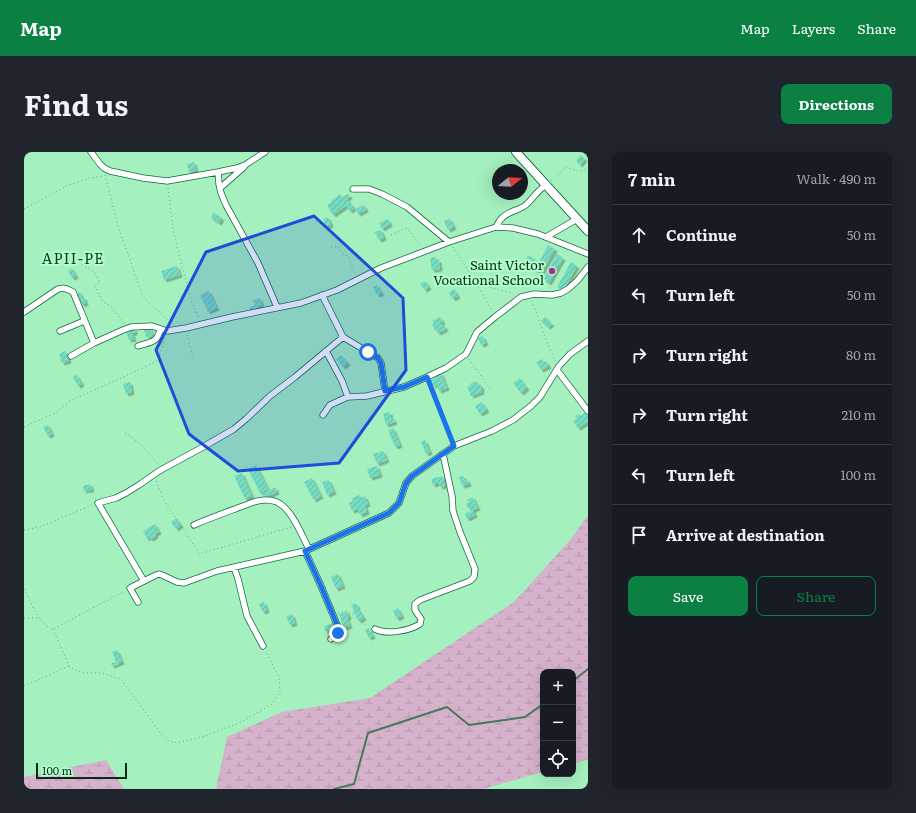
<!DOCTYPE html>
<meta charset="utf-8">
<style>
body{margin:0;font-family:Literata,serif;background:#20242c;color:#f1f3f6}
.controls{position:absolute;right:12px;bottom:12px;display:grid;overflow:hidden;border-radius:8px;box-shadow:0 4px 16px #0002}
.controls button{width:36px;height:36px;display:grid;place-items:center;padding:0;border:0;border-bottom:1px solid #363941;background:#171b24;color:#f1f3f6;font:20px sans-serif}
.compass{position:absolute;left:468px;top:12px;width:36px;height:36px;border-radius:50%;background:#171b24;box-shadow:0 4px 16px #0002;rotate:72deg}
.scale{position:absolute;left:12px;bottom:10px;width:91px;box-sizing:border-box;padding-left:4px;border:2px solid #092a18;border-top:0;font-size:11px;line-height:14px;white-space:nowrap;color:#092a18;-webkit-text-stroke:3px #b1ffcc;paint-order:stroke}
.stop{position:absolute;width:12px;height:12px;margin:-9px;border:3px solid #1a73e8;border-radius:50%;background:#fff}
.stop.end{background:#1a73e8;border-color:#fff;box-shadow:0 1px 4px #0008}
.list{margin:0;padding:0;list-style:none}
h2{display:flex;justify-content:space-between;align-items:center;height:52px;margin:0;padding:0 16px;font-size:17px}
h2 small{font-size:13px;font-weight:400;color:#9ea1a6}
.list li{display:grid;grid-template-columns:26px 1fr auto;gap:12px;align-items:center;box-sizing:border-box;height:60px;padding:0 16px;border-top:1px solid #363941}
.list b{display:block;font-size:15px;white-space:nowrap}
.list em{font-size:13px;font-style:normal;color:#9ea1a6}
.actions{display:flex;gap:8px;padding:12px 16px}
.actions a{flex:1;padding:9px 0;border:1px solid #0b8043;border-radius:8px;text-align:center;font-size:14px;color:#0b8043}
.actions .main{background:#0b8043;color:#fff}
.icon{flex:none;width:22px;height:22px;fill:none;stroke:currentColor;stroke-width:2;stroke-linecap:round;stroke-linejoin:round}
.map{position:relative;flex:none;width:564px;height:637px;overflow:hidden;border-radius:8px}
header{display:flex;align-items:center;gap:24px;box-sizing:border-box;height:56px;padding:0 20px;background:#0b8043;color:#fff}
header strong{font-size:19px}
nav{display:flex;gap:22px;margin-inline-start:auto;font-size:14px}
.intro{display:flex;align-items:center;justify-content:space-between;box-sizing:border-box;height:96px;padding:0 24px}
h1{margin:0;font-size:28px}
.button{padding:10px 18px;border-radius:8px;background:#0b8043;color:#fff;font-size:14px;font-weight:700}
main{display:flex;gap:24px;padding:0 24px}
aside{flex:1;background:#171b24;border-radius:8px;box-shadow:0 4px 16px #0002}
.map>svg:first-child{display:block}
.wetland{fill:url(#wetland-marsh)}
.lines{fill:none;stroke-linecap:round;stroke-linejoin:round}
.stream{stroke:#457959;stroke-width:2}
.building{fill:url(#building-hatch);filter:url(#shadow)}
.minor-casing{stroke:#15683d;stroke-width:7}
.secondary-casing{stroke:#15683d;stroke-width:10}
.path{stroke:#68a47f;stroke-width:1;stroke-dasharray:1 3;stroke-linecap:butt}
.minor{stroke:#fff;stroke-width:5.5}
.secondary{stroke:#fff;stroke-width:8}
.route{stroke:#1a73e8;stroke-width:5}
.marked{fill:#1d4ed8;fill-opacity:0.2;stroke:#1d4ed8;stroke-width:3;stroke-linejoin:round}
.poi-dot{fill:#a23290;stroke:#b1ffcc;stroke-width:1.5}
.labels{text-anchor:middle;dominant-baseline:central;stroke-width:4;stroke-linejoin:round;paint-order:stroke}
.poi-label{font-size:13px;fill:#092a18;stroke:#b1ffcc;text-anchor:end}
.quarter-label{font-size:15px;letter-spacing:1px;fill:#143d25;stroke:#b1ffcc}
</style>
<header>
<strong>Map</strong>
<nav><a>Map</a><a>Layers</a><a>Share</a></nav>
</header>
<div class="intro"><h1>Find us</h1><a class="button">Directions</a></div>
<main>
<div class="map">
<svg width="564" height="637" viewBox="0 0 564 637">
<defs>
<pattern id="wetland-marsh" width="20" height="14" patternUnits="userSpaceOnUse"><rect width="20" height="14" fill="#d5b1cc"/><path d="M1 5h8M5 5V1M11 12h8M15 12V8" fill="none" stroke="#b698ae"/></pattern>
<pattern id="building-hatch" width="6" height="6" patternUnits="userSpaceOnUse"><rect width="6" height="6" fill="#74dbc1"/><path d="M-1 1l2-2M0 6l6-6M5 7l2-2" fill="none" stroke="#63bca5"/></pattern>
<filter id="shadow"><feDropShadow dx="2.5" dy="2.5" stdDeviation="0" flood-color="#0004"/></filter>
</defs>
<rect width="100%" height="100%" fill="#a4f1bf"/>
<path class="wetland" d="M564,363V607L563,608L549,612V520H519V620L459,637H192L203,585L258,560L346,546L490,450L547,387Z
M82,608L100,637H0V625Z"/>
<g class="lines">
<path class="stream" d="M549,529L564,517
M310,637L330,632L344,581L423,555L445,573L501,565L519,552"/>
</g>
<path class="building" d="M556,3L561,7L556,13L552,9Z
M170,10L172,18L165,20L163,12Z
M316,42L318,45L324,42L326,44L323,47L330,56L326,59L322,54L309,63L303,53L308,50L307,49Z
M340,53L342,58L334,62L331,57Z
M190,61L198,66L195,71L187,66Z
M304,65L307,73L302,75L299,67Z
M364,67L366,72L358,77L355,71Z
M426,67L430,75L424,78L420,69Z
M357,78L360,86L355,88L351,80Z
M524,93L531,97L517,122L499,111L504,103L515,110Z
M533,102L539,106L525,131L519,127Z
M412,105L413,108H415L416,117L408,118L406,106Z
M547,110L553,114L539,139L533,135Z
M153,114L156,123L140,128L137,119Z
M48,116L52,124L48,126L44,119Z
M401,129L405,135L401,138L396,132Z
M353,133L358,141L353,143L349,135Z
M430,137L434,144L429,147L425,141Z
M185,139L193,156L184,160L176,143Z
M56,140L58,145H60L62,151L58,153L53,141Z
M236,146L238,153L226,158L225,155L231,153L229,148Z
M416,165L419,170L417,171L418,174L420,173L422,177L414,181L412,178H411L408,173L410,172L408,169Z
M521,165L528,172L524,175L517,169Z
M126,176L129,184L123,186L120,178Z
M111,177V181H108L110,187L105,188L101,178Z
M459,184L462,191L457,193L454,186Z
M42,199L45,209L38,211L35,202Z
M317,203L324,211L319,215L312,207Z
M518,207L520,210L522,209L525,214L517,218L512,210Z
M417,221L423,236L415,239L413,233L409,234L407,228L412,226L411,223Z
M53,223L58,232L54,234L49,225Z
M496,226L503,236L497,241L489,231Z
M452,229V230H453L455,233L456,232L458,237L457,238L458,240L447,244L443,235L446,234V232Z
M106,230L108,240L102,242L99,232Z
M458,250L463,258L456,262L451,254Z
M366,260L367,266H369L371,270L362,273L359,262Z
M562,260L564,262V270L554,276L549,269L553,266L551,265L555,262L557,264Z
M24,273L28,282L24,284L19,275Z
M369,276L376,293L371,295L364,278Z
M401,288L406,300L402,302L397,290Z
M359,299L363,308L353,312L349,302Z
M232,313L244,337L236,341L224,317Z
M353,314L356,323L346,326L343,317Z
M218,321L228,344L221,347L210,324Z
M418,324L421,334L416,335L415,331L409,333L407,327Z
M440,324L441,328L443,327L445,332L438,334L435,325Z
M288,326L297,344L290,348L280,330Z
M305,328L310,340L303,343L298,330Z
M66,332L68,337L64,339L63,338L60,339L59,334Z
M251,335L253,340L241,346L239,341Z
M336,343L337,346L341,344L344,352L341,353L343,360L336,363L334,357L328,359L325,351L329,349L328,346Z
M449,345L454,356L449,358L451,363L443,367L441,362L447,359L445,355L444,356L442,352L445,350L443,348Z
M152,366L157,373L152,377L147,370Z
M131,372L135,380L131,382L132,384L127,387L125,385L123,387L119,379Z
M314,422L319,434L312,437L307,425Z
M240,450L243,458L239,460L235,452Z
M331,451L334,454L333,455L340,466L335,469L329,459L330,458L327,453Z
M374,456L378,464L373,467L369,459Z
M323,459L325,465L323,466L326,474L320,476L315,462Z
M268,462L271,471L266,473L262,465Z
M310,471L311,476L301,479L300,474Z
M345,476L349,484L345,486L341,478Z
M93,498L98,510L88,514L87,511L92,510L88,500Z"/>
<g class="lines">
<g class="minor-casing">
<path id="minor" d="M67,0L76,12L80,16L86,19L119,26L143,29L194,20L213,16L221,13L241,0
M194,20L195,32L197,41L202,53L234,111L253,155
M196,36L220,15
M329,37H345L358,42L383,55L425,90
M472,75L489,76L514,82L564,102
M522,85L553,67
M298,143L319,185L354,206L357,211L361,239
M0,160L34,137C40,135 43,137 49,140L70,191L99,178L107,175L128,174L143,179L162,176L208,165L277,151L313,138L357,116L425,90L472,75C474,72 475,69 477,67C484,58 497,59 504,51C510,45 514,38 522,33
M36,179L60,169
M114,194C126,190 134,191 136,177
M302,199L318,229L324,245
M47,204L70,191
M533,218L564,259
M299,263L306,253L319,247L324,245L343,244L380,235L403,225L422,216L442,202L453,180L471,165L497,145L510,142L528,143L537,141L544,137L553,129L564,115
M170,373C186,366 203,360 219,354C227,351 235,347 243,348C249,348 255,350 260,355C271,365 278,384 285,397
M281,399L297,434L314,475V481L307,487
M210,415L214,427L223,464L239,494
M120,429L74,351L92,346L102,341L115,333L135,319L179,295L210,277L222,267L246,244L271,225L319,185
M114,450L106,436L132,423L135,422L138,423L153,430L160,431L193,419L281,399L365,361L375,351L382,331L388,324L430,294L468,279L489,268L507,254L516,245L535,214L546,202L564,189
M351,477C363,483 385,479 396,472L397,467L391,458V452L396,448L446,429L450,425L451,417L436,380L429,359L428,344L419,302"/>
</g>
<g class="secondary-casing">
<path id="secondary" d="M492,0L522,33L564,79"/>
</g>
<path class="path" d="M81,23L95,78L108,113L111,124L119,144L125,151L149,172
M527,29L542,15L554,19L564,17
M144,36L149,77L157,111L168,150L175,166
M0,57L45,33L65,26L80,24
M367,83L383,76L397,94
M307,95L314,94L318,102L324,104L331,121
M429,95L453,132L468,159
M58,112L70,120L76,130L71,134L79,150L87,154L100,172
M454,133C466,135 478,138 489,142
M508,149C516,169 521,190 532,209
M163,183L170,209
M445,207L467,238
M406,231L428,288
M0,275L31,261L46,249L119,216L134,208L141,185
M101,281C114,289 124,299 134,312
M132,329L140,349L157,373L175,402L236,384L268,375
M0,378L16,375L68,353
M0,437C8,451 13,471 29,477L101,439
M314,461L319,459H324L337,470L345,474
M0,466H15
M29,477L45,514L51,518L59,521H77L97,527L138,583L145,589L153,591L181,584L215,571L247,553L256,540L255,525L242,500
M0,534L45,514"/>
<use href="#minor" class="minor"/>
<use href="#secondary" class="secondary"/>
</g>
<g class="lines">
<path class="route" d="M314,481V475L297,434L281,399L365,361L375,351L382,331L388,324L430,294L403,225L380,235L361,239L357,211L354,206L344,200"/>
</g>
<path class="marked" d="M290,64L379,146L382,218L315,311L214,319L165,282L132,198L182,100Z"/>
<circle class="poi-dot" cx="528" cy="119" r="4"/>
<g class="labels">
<g class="poi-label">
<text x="520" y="112">Saint Victor<tspan x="520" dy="15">Vocational School</tspan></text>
</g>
<g class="quarter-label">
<text x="49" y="105">APII-PE</text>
</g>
</g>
</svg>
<div class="controls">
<button>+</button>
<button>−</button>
<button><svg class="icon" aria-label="locate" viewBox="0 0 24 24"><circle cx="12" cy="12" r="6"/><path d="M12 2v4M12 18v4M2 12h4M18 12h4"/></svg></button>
</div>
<svg class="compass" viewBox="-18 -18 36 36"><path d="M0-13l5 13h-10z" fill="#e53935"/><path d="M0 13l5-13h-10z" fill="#9ea1a6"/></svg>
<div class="scale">100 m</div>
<div class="stop" style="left:344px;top:200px"></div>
<div class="stop end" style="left:314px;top:481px"></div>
</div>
<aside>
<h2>7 min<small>Walk · 490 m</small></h2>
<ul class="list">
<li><svg class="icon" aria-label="ahead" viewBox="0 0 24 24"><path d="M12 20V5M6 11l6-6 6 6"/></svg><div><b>Continue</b></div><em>50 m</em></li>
<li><svg class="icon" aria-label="left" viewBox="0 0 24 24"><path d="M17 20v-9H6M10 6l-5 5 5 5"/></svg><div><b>Turn left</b></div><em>50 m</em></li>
<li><svg class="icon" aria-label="right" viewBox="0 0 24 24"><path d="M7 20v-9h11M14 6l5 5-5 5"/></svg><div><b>Turn right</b></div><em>80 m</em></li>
<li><svg class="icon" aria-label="right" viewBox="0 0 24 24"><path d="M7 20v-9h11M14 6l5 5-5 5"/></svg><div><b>Turn right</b></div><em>210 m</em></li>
<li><svg class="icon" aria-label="left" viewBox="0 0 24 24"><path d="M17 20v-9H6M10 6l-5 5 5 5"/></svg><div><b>Turn left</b></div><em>100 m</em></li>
<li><svg class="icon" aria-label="arrive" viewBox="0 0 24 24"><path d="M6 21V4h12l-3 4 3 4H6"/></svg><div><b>Arrive at destination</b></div></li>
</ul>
<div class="actions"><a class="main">Save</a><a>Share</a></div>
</aside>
</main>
